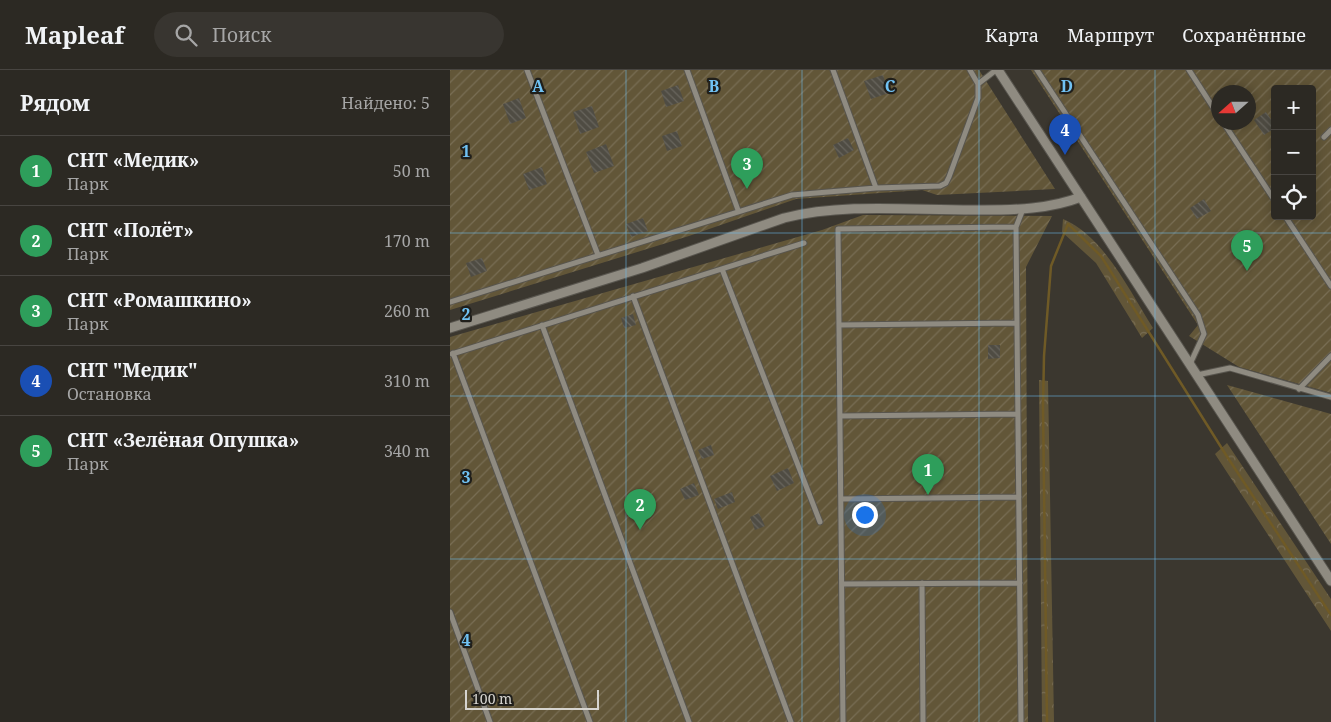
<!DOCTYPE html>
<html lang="ru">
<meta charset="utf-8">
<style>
body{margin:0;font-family:"Noto Serif",serif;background:#383530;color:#f1f3f6}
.controls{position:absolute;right:15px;top:15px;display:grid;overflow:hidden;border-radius:5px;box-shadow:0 2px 12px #0003}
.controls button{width:45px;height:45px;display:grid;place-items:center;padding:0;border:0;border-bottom:1px solid #484541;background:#2c2923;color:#f1f3f6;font:25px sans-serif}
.compass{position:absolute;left:761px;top:15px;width:45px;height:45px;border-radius:50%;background:#2c2923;box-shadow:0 2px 12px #0003;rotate:249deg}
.scale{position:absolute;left:15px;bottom:12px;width:134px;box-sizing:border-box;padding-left:5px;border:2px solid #d6d4cf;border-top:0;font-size:14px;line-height:18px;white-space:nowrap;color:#d6d4cf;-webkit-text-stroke:4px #201f1b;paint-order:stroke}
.you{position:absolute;left:414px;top:444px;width:18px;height:18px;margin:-12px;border:4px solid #fff;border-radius:50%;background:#1a73e8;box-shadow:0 0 0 8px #1a73e833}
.badge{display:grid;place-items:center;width:32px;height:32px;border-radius:50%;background:#bca0f2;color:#fff;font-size:16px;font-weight:700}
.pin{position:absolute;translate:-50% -41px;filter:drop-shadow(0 1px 2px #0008)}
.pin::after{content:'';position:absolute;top:26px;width:18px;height:15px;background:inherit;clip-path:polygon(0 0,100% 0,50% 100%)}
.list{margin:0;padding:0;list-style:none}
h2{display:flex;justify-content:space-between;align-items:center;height:65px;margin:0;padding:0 20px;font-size:21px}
h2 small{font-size:16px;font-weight:400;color:#a6a6a6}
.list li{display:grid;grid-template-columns:32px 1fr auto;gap:15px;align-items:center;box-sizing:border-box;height:70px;padding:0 20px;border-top:1px solid #484541}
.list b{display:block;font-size:19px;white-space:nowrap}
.list p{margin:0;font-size:16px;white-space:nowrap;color:#a6a6a6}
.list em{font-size:16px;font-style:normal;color:#a6a6a6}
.icon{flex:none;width:28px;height:28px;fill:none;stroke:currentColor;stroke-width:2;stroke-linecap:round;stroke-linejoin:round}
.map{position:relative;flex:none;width:881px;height:652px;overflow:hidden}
header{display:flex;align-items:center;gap:30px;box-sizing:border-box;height:70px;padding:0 25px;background:#2c2923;border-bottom:1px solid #484541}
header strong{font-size:24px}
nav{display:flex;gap:28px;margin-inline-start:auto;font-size:18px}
.search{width:350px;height:45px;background:#383530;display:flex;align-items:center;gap:12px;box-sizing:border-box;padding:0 18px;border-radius:28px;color:#a6a6a6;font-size:19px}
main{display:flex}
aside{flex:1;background:#2c2923}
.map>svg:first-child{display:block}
.forest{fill:url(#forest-crowns)}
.garden{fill:url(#garden-furrows);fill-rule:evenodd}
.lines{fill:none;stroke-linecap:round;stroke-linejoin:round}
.stream{stroke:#6f5a26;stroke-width:2.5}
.building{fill:url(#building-back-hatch)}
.minor-casing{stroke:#58554e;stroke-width:7}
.tertiary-casing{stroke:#58554e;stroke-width:11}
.minor{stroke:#8f8b81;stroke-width:5}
.tertiary{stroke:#8f8b81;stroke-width:9}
.grid{fill:none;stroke:#70c2f4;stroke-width:1;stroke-opacity:0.55}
.grid-label{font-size:16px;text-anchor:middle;font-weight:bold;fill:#70c2f4;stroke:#201f1b;stroke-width:4.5;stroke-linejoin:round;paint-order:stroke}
</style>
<header>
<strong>Mapleaf</strong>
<div class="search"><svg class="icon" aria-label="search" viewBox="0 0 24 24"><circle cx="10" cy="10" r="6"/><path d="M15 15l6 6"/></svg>Поиск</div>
<nav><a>Карта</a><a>Маршрут</a><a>Сохранённые</a></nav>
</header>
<main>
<aside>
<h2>Рядом<small>Найдено: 5</small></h2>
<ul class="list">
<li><span class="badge" style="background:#2e9e5b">1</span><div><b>СНТ «Медик»</b><p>Парк</p></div><em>50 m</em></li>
<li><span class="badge" style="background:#2e9e5b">2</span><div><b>СНТ «Полёт»</b><p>Парк</p></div><em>170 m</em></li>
<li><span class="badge" style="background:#2e9e5b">3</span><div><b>СНТ «Ромашкино»</b><p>Парк</p></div><em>260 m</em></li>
<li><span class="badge" style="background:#1a4fb4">4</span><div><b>СНТ &quot;Медик&quot;</b><p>Остановка</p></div><em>310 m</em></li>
<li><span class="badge" style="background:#2e9e5b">5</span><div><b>СНТ «Зелёная Опушка»</b><p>Парк</p></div><em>340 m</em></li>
</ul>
</aside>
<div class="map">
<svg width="881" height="652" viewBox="0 0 881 652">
<defs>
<pattern id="forest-crowns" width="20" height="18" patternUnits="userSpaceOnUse" patternTransform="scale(1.25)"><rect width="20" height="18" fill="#625638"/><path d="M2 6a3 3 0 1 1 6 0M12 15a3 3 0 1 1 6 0" fill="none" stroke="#786d54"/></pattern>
<pattern id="garden-furrows" width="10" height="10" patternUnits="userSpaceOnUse" patternTransform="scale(1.25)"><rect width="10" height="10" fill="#625638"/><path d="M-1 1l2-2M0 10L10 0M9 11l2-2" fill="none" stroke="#786d54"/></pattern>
<pattern id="building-back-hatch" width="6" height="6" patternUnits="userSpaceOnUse" patternTransform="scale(1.25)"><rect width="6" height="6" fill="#4f4c43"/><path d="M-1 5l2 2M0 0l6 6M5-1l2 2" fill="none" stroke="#68655d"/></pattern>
</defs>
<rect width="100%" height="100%" fill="#3b372f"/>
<path class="forest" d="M613,149C654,166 680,222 703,258L692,268L646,193L612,162Z
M589,310L598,311L604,652H592Z
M777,373L881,529V561L765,384Z"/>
<path class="garden" d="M0,0H529L605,119L487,125L472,120L346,129L239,166L0,240Z
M581,0H881V323L789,297L739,266L748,255ZM825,19H862V146H825ZM768,22H798V52H768Z
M413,145L602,146L576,197L578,652H0V267L372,160Z
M777,315L881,344V474Z"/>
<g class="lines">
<path class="stream" d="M597,652L593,337L594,286L601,196L618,154L651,186L776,385L881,545"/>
</g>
<path class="building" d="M433,5L439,23L421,29L414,11Z
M228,15L234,31L216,37L211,21Z
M69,28L76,48L60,54L53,34Z
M142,36L149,57L130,64L123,42Z
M816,42L825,55V58L814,65L804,50Z
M227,61L232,76L217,81L212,66Z
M398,68L404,80L389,88L383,75Z
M156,74L164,96L144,103L136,82Z
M92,97L97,114L79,120L73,104Z
M754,129L761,141L747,149L740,138Z
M193,148L198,161L181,167L176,154Z
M32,188L37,201L21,207L16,193Z
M183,244L186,255L174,258L171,248Z
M538,275H550V288L538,289Z
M261,375L264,385L252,389L248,380Z
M338,398L344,413L327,421L320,406Z
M244,413L249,425L235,430L230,419Z
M282,422L285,432L268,439L264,429Z
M309,443L315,456L305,460L300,447Z"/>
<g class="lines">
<g class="minor-casing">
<path id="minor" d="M77,0L148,185
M237,0L288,140
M383,0L426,118
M587,0L748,245L754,264L740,294
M739,0L768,45
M528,14L546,0
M773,52L825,131
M874,67L881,60
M835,146L881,216
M272,199L370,452
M183,226L341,652
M0,232L342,125L426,118L490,116L496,113L499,107L528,28V14L520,0
M92,255L239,652
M389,255L567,253
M3,283L140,652
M2,284L354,173
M747,305L780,298L881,327
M849,319L881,286
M390,346L568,344
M391,429L569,427
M472,513L473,652
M392,514L570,513
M0,542L40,652
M393,652L388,159L566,157
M571,652L566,157L573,139"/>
</g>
<g class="tertiary-casing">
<path id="tertiary" d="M548,0L881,511
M0,258L192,198L334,148C398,132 467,141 532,140C565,140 600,139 631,127"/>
</g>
<use href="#minor" class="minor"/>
<use href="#tertiary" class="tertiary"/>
</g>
<path class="grid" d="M176,0V652M352,0V652M529,0V652M705,0V652M0,163H881M0,326H881M0,489H881"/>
<g class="grid-label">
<text x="88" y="22">A</text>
<text x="264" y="22">B</text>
<text x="440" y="22">C</text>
<text x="617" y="22">D</text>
<text x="16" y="87">1</text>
<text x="16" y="250">2</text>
<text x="16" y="413">3</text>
<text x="16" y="576">4</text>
</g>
</svg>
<div class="controls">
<button>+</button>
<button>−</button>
<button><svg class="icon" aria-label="locate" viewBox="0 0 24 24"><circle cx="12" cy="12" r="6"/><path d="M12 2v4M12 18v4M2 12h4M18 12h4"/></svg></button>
</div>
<svg class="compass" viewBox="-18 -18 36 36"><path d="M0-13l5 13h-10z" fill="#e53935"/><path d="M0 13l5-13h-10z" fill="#a6a6a6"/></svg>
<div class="scale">100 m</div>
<div class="you"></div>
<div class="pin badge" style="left:478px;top:425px;background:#2e9e5b">1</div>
<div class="pin badge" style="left:190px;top:460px;background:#2e9e5b">2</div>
<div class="pin badge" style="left:297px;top:119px;background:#2e9e5b">3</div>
<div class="pin badge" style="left:615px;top:85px;background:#1a4fb4">4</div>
<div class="pin badge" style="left:797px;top:201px;background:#2e9e5b">5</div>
</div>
</main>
